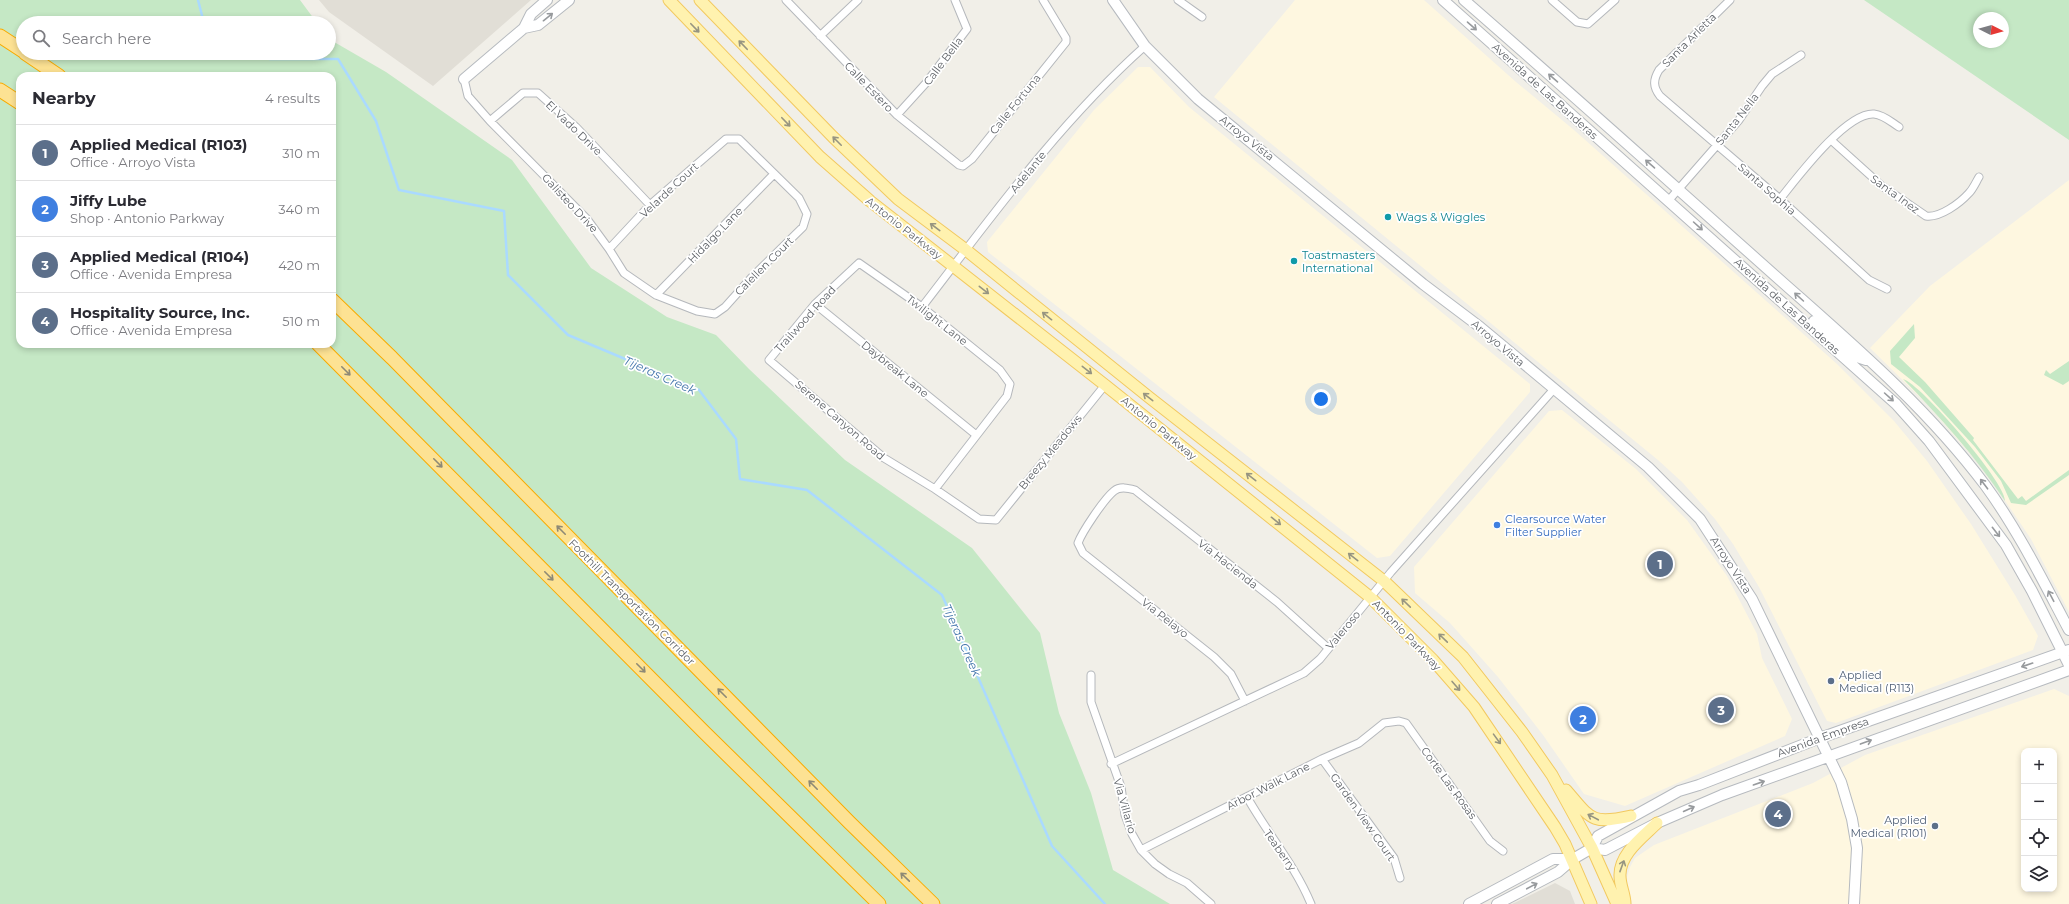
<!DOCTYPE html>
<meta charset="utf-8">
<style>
body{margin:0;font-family:Montserrat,sans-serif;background:#f7f7f7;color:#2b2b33}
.controls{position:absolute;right:12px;bottom:12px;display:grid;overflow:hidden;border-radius:8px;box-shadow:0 2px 6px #0003}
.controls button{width:36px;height:36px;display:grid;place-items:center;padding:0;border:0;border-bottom:1px solid #e1e1e2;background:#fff;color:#2b2b33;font:20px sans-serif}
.compass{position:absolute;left:1973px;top:12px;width:36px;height:36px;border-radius:50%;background:#fff;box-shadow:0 2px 6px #0003;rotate:96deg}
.you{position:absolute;left:1321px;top:399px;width:14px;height:14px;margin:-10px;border:3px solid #fff;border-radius:50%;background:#1a73e8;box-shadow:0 0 0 6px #1a73e833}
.badge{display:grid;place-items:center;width:26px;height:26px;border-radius:50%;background:#111827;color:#fff;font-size:13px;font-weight:700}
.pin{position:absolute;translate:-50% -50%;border:2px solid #fff;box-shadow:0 1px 4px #0006}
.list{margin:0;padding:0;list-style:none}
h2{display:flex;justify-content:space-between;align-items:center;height:52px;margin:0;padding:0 16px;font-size:17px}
h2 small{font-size:13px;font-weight:400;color:#7c7c81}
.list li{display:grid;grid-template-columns:26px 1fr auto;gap:12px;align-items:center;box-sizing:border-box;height:56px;padding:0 16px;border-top:1px solid #e1e1e2}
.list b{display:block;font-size:15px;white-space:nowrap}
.list p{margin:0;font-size:13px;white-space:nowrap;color:#7c7c81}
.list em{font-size:13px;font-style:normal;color:#7c7c81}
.icon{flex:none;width:22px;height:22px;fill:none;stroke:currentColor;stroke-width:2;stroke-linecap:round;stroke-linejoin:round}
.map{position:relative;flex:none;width:2069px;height:904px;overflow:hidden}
.search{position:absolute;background:#fff;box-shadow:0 2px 6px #0003;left:16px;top:16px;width:320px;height:44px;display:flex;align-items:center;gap:10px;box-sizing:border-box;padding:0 14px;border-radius:22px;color:#7c7c81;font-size:15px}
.panel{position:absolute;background:#fff;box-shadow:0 2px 6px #0003;left:16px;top:72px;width:320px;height:276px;border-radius:12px}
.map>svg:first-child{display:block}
.commercial{fill:#fef7e0;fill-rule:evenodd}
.education{fill:#e1ded6}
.green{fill:#c5e8c5;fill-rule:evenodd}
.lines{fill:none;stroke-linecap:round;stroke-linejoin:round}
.stream{stroke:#aadaff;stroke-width:2.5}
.street-casing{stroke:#b5b8bc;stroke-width:9}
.secondary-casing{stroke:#b6babf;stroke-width:12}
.primary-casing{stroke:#f2c960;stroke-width:13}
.highway-casing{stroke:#f9ab00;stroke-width:15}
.street{stroke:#fff;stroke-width:7}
.secondary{stroke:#fff;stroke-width:10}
.primary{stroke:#fff2af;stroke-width:11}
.highway{stroke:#fde293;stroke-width:13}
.oneway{stroke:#979a9d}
.oneway2{stroke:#979581}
.oneway3{stroke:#8e8975}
.culture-dot{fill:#0f9aa8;stroke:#fff;stroke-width:1.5}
.shop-dot{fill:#3f7fe0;stroke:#fff;stroke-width:1.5}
.service-dot{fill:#5c6f8a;stroke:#fff;stroke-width:1.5}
.labels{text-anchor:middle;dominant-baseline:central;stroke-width:3.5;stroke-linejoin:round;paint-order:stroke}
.street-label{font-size:11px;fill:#5f6368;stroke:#fff}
.culture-label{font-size:11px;fill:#0d838f;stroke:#fff;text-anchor:start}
.shop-label{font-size:11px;fill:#366cbe;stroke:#fff;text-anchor:start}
.service-label{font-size:11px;fill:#4e5e75;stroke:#fff;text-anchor:start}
.water-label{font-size:12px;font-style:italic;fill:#4174aa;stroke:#fff}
</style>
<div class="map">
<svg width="2069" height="904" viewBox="0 0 2069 904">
<rect width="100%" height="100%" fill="#f1efe8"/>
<path class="commercial" d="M1295,0H1424L1516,82L1574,130L1837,364L1894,421L1927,461L1971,524L2015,595L2038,636L2033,650L1836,723L1827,721L1759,587L1733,544L1715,519L1682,482L1658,460L1214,97Z
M1138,67H1150L1189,107L1530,384V392L1390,556L1377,558L988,252L987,242L1094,110Z
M2069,180V612L2031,539L1985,471L1929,406L1870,348L1930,286Z
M1562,410L1636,469L1687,520L1727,576L1757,634L1762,658L1792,719L1785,736L1625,806L1584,794L1543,735L1498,677L1450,623L1415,593L1414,567L1549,411Z
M2054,689L2069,696V904H1632L1628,888L1627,877L1630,867L1635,858L1654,845L1813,783L1865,755ZM2024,751H2054V889H2024Z"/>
<path class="education" d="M319,0H531L433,86L329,12Z
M1555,883L1570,891L1575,904H1512Z"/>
<path class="green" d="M0,0H300L317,23H23V53H329V39L386,72L512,160L591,268L667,317L716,335L749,369L845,460L972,548L1040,633L1059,713L1091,793L1113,870L1170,904H0ZM20,76H332V344H20Z
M1864,0H2069V140ZM1979,18H2003V42H1979Z
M1914,324L1915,338L1899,357L1925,382L1974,438L1973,440L2018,499L2022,496L2026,501L2069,470V475L2026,505L2011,503L2001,481L1975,447L1920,387L1891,364L1890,351Z
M2069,361V381L2063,385L2044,375L2046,370L2050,374Z
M1903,379C1920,383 2007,484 2005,501C1976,457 1940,417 1903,379Z"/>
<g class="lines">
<path class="stream" d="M198,0L204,23
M250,53L270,59H338L376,121L399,190L504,211L508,275L568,335L699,390L736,439L740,479L807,490L942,595L1052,846L1105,904"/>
<g class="street-casing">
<path id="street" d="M786,0L897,115L959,165L963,166L972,159L1066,42V38L1043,0
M1178,0L1202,17
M1552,0L1577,22L1588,24L1615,0
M1730,0L1659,70C1653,80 1653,87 1660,96L1780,199L1869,280L1887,289
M820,36L858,0
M464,79L468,96L490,121L587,219L609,249L624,273L656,295L697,311L715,314L725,307L751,278L803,227L807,214L799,198L739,139H726L650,205L609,249
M897,115L926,83L967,29L955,0
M490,121L523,93H538L576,127L650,205
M1831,140L1882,186L1926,216C1940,218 1960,203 1969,193C1973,189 1976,182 1979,177
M1780,199C1797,178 1846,112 1874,114C1884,115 1891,122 1899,127
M1669,200L1739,120L1762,86L1772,74L1801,55
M656,295L774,174
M815,304L975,434
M922,307C992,216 1060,122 1145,46
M935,489L1007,396L1010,384L1000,370L922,307L859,263L815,304L769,360L884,458L935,489L979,519L996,520L1105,385
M1091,675V702L1121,787L1125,815L1132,834L1141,850L1155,864L1169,874L1187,883L1211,904
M1245,701L1231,674L1214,657L1083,553L1078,543C1082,532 1104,499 1114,491C1120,486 1128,488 1135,490L1277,602L1328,648
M1322,759L1394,858L1400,878
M1111,764L1304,673L1320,659L1391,572L1554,389
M1247,797C1267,833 1295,865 1311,904
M1141,850L1322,759L1359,743L1384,723L1399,721L1406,723L1490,841L1503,851"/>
</g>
<g class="secondary-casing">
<path id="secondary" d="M1113,0L1145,46L1198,99L1423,284L1480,327L1648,467L1700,519L1752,599L1841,782L1852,819L1857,848L1854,904
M1443,0L1896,404L1929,441L2006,545L2032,591L2069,665
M1464,0C1564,87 1663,176 1762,264C1840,334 1921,400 1985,485C2018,530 2043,581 2069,630
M524,28L538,25L569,0
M464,79L524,28L531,14L547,0
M1814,321L1854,356L1866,360
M1592,848L1605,850L1657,823L1722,795L2069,670
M1469,904L1553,859H1573
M1497,904L1558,872L1573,859L1592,848L1598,836L1679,791L1699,785L1820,738L2069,650"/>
</g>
<g class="primary-casing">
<path id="primary" d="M669,0L820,157L870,201L1105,385L1370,597L1433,660L1474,707L1555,827L1565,844L1591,904
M700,0L833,137L898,199L966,250L1150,398L1384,581L1463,657L1522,732L1552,775L1592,848L1617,904
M1566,790C1591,819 1591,825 1631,816
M1625,904C1625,894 1620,886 1620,876C1619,854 1643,837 1657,823"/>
</g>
<g class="highway-casing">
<path id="highway" d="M0,36L23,51
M25,53L59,76
M0,90L20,103
M332,300L392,358L849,822L933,904
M318,344L704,732L879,904"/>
</g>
<use href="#street" class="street"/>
<use href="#secondary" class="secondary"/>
<use href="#primary" class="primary"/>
<use href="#highway" class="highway"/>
</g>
<defs><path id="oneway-shaft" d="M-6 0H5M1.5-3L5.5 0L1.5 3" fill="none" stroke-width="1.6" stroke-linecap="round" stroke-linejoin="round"/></defs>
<g class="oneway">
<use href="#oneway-shaft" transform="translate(548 17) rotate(-39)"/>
<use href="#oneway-shaft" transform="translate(1472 26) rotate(41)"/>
<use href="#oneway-shaft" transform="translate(1553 78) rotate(-139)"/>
<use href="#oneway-shaft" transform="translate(1650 164) rotate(-139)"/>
<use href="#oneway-shaft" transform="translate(1698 226) rotate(42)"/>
<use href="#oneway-shaft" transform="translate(1799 297) rotate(-138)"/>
<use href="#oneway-shaft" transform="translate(1889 397) rotate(42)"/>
<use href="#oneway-shaft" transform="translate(1984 484) rotate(-127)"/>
<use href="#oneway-shaft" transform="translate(1996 532) rotate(52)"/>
<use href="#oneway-shaft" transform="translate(2051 596) rotate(-118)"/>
<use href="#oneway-shaft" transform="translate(2027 665) rotate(161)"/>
<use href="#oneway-shaft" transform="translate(1866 742) rotate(-20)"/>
<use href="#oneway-shaft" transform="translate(1759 783) rotate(-19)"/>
<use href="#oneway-shaft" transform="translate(1689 809) rotate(-24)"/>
<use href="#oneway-shaft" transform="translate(1532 886) rotate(-28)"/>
</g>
<g class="oneway2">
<use href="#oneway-shaft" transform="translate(695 28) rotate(46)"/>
<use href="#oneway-shaft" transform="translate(743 45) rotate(-134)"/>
<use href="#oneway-shaft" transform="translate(786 122) rotate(46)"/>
<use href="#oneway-shaft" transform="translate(837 141) rotate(-135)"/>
<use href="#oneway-shaft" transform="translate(935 227) rotate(-143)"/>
<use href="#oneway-shaft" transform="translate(984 290) rotate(38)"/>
<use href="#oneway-shaft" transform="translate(1047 316) rotate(-141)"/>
<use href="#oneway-shaft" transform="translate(1087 370) rotate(38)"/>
<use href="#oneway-shaft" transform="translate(1148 397) rotate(-142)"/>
<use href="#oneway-shaft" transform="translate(1251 477) rotate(-142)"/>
<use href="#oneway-shaft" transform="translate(1276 521) rotate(39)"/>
<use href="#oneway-shaft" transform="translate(1353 557) rotate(-142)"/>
<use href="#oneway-shaft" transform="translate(1406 603) rotate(-136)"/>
<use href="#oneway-shaft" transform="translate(1443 638) rotate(-136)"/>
<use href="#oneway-shaft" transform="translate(1456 686) rotate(49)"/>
<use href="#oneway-shaft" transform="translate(1497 739) rotate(54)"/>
<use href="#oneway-shaft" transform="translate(1593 817) rotate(-152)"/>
<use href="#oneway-shaft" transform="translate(1622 866) rotate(-70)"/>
</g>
<g class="oneway3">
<use href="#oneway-shaft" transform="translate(346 371) rotate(45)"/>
<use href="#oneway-shaft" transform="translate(438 463) rotate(45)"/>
<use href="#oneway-shaft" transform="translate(561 530) rotate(-135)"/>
<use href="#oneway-shaft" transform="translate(549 576) rotate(45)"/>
<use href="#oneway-shaft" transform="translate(641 668) rotate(45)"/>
<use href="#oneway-shaft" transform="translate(722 693) rotate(-135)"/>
<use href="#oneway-shaft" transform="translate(813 785) rotate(-135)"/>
<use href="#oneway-shaft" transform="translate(905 877) rotate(-136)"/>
</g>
<g class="culture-dot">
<circle cx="1388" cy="217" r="4"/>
<circle cx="1294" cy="261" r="4"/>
</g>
<circle class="shop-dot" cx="1497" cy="525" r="4"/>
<g class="service-dot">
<circle cx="1831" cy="681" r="4"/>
<circle cx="1935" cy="826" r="4"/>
</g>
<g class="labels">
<g class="street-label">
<text transform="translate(1689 40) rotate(-45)">Santa Arletta</text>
<text transform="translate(943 61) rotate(-53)">Calle Bella</text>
<text transform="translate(869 87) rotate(46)">Calle Estero</text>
<text transform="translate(1545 91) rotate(42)">Avenida de Las Banderas</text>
<text transform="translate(1015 104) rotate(-51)">Calle Fortuna</text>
<text transform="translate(1737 119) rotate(-52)">Santa Nella</text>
<text transform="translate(574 128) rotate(44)">El Vado Drive</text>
<text transform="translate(1247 138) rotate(38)">Arroyo Vista</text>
<text transform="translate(1028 172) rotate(-51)">Adelante</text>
<text transform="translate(1767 189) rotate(41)">Santa Sophia</text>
<text transform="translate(669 190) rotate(-43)">Velarde Court</text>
<text transform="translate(1895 194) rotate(36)">Santa Inez</text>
<text transform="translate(570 203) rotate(47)">Galisteo Drive</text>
<text transform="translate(904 228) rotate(38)">Antonio Parkway</text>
<text transform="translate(715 235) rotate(-46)">Hidalgo Lane</text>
<text transform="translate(764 266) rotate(-45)">Calellen Court</text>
<text transform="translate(1787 306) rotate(42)">Avenida de Las Banderas</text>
<text transform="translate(805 319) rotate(-48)">Trailwood Road</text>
<text transform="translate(937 320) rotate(38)">Twilight Lane</text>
<text transform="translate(1498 343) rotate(40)">Arroyo Vista</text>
<text transform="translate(895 369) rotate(39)">Daybreak Lane</text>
<text transform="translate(840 420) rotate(41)">Serene Canyon Road</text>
<text transform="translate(1159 428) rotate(39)">Antonio Parkway</text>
<text transform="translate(1050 452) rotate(-51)">Breezy Meadows</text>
<text transform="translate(1228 564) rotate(38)">Via Hacienda</text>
<text transform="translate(1731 565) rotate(57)">Arroyo Vista</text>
<text transform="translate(632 602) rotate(45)">Foothill Transportation Corridor</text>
<text transform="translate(1165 618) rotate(38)">Via Pelayo</text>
<text transform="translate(1343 630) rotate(-50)">Valeroso</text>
<text transform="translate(1407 635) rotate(46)">Antonio Parkway</text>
<text transform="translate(1823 737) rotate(-20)">Avenida Empresa</text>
<text transform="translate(1449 783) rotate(54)">Corte Las Rosas</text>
<text transform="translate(1268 786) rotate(-27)">Arbor Walk Lane</text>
<text transform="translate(1125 806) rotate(74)">Via Villario</text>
<text transform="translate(1363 817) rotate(55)">Garden View Court</text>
<text transform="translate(1280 850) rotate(55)">Teaberry</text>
</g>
<g class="culture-label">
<text x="1396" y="217">Wags &amp; Wiggles</text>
<text x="1302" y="255">Toastmasters<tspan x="1302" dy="13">International</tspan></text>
</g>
<g class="shop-label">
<text x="1505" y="519">Clearsource Water<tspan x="1505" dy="13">Filter Supplier</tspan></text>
</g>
<g class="service-label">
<text x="1839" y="675">Applied<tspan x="1839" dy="13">Medical (R113)</tspan></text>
<text x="1927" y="820" text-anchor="end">Applied<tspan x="1927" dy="13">Medical (R101)</tspan></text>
</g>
<g class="water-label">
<text transform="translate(660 375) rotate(24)">Tijeras Creek</text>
<text transform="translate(962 640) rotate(66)">Tijeras Creek</text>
</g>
</g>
</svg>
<div class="controls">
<button>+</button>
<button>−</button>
<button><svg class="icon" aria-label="locate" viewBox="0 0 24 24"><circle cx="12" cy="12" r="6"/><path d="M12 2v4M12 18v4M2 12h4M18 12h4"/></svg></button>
<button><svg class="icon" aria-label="layers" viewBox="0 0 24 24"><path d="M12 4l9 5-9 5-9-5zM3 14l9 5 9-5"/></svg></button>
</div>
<svg class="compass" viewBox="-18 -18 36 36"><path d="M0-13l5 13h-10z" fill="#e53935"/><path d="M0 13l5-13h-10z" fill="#7c7c81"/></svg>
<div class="you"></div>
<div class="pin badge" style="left:1660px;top:564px;background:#5c6f8a">1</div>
<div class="pin badge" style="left:1583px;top:719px;background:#3f7fe0">2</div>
<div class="pin badge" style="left:1721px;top:710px;background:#5c6f8a">3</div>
<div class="pin badge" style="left:1778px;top:814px;background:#5c6f8a">4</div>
<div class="search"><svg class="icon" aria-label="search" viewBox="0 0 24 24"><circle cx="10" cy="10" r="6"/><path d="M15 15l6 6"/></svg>Search here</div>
<section class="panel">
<h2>Nearby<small>4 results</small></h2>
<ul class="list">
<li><span class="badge" style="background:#5c6f8a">1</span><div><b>Applied Medical (R103)</b><p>Office · Arroyo Vista</p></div><em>310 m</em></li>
<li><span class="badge" style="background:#3f7fe0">2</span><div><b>Jiffy Lube</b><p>Shop · Antonio Parkway</p></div><em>340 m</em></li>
<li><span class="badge" style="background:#5c6f8a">3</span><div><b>Applied Medical (R104)</b><p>Office · Avenida Empresa</p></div><em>420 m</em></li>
<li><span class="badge" style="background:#5c6f8a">4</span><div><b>Hospitality Source, Inc.</b><p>Office · Avenida Empresa</p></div><em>510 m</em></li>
</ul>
</section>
</div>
